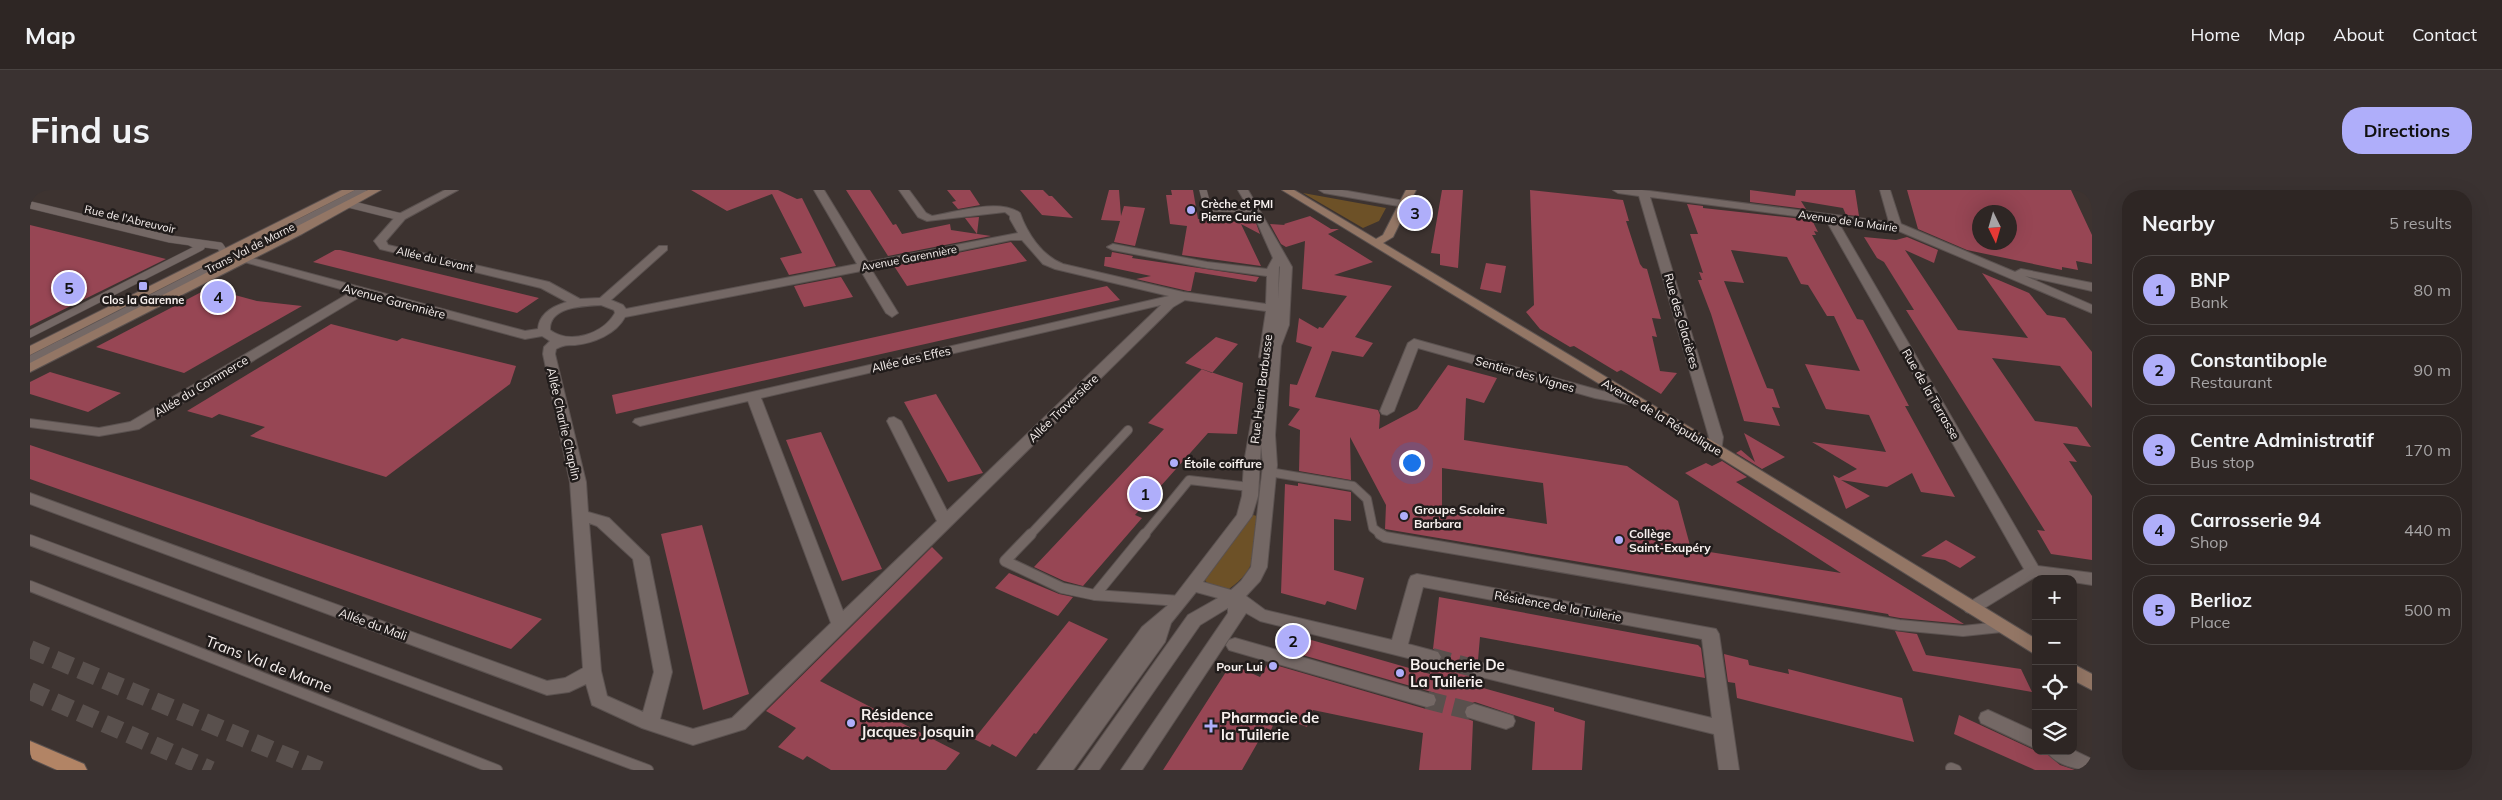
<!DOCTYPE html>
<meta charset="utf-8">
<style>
body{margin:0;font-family:Mulish,sans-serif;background:#3a3231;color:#f1f3f6}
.controls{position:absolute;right:15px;bottom:15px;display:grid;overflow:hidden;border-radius:10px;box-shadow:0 5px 20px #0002}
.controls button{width:45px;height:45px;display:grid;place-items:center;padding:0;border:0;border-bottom:1px solid #494341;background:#2e2624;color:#f1f3f6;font:25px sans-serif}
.compass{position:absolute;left:1942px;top:15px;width:45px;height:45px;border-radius:50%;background:#2e2624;box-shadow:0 5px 20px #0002;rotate:175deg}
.you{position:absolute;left:1381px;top:272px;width:18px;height:18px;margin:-12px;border:4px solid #fff;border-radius:50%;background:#1a73e8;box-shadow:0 0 0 8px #1a73e833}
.badge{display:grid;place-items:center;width:32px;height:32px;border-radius:50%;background:#afaefa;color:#111;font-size:16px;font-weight:700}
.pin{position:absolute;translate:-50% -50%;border:2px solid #fff;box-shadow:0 1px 5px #0006}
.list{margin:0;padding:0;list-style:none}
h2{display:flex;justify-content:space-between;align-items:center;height:65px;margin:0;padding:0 20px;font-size:21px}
h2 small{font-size:16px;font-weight:400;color:#a7a5a6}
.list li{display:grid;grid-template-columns:32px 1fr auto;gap:15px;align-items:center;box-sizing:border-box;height:70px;margin:0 10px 10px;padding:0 10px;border:1px solid #494341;border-radius:20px}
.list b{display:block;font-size:19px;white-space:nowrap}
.list p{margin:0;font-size:16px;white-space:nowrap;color:#a7a5a6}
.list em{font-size:16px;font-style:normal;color:#a7a5a6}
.icon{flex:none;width:28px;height:28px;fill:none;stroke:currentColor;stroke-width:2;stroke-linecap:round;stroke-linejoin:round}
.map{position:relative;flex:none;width:2062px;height:580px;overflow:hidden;border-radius:20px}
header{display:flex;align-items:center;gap:30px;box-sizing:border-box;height:70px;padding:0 25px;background:#2e2624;border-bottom:1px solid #494341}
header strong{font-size:24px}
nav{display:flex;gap:28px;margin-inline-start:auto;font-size:18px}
.intro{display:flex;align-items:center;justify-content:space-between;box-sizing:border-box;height:120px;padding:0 30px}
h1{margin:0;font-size:35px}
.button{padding:12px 22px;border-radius:20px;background:#afaefa;color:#111;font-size:18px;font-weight:700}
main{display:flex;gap:30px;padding:0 30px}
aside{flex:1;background:#2e2624;border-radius:20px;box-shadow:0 5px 20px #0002}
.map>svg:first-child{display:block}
.green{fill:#6d5127}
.building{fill:#974654;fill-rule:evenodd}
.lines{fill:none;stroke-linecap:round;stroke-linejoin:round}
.street-tunnel{stroke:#59504d;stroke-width:18;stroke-dasharray:18 9;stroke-linecap:butt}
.highway-tunnel{stroke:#59504d;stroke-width:18;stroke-dasharray:18 9;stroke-linecap:butt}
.lane-far2-casing{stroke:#5b5250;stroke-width:8}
.lane-far1-casing{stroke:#5b5250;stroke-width:10}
.lane-casing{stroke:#5b5250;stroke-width:12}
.street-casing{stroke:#5b5250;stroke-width:2}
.secondary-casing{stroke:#5b5250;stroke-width:2}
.primary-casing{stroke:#5b5250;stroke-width:2}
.lane-far2{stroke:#746865;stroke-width:7}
.lane-far1{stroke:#746865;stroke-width:8}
.lane{stroke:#746865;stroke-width:10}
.street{fill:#746865;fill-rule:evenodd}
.secondary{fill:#937665;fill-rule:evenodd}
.primary{fill:#b28465;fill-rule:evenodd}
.poi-dot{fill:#afaefa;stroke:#211c1b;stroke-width:2}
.labels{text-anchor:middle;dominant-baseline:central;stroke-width:5;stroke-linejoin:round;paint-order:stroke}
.far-poi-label{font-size:11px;font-weight:bold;fill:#f8f1ef;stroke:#211c1b;text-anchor:start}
.far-street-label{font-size:11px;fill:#f8f1ef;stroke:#211c1b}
.street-label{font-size:12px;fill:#f8f1ef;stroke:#211c1b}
.poi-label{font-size:12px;font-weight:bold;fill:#f8f1ef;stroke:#211c1b;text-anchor:start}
.near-street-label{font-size:15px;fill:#f8f1ef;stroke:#211c1b}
.near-poi-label{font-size:15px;font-weight:bold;fill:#f8f1ef;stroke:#211c1b;text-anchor:start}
</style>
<header>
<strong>Map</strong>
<nav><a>Home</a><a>Map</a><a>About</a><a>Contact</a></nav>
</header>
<div class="intro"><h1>Find us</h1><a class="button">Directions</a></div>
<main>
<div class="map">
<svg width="2062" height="580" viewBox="0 0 2062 580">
<rect width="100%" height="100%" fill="#3d3330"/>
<path class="green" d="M1273,3L1356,18L1349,31L1333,38Z
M1223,325L1227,326C1225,359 1229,378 1199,399L1177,393L1175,390Z"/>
<path class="building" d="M661,0H748L767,9L772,8L806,76L759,85L750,68L772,63L742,4L697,21Z
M816,0H840L863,35L866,34L872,44L920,34L921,40L961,46L858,66Z
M917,0H940L950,15L928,19L922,12L926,11Z
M990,0H1013L1019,6H1022L1043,28L1012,25Z
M1079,0H1089L1091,26L1094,16L1115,18L1105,56L1084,52L1090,31L1071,30Z
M1141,0H1163L1168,29L1226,33L1230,44L1211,34L1231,76L1152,65L1157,36L1140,34L1136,5H1142Z
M1412,0H1433L1428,78L1410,75V64L1401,63Z
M1500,0L1593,10L1599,31H1596L1610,74L1613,78L1617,79L1631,129L1622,128L1627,147L1622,146L1630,181L1647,183L1631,204L1591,180L1587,182L1544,156L1540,157L1510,139L1496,122L1504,115Z
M1720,0L1765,6L1766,0H1825L1829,26L1816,25L1813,18L1771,11L1776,19L1720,12Z
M1877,0H2041L2062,45V74L2046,71L2048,80L2032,77V80L1937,60L1888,39ZM1950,22H1980V52H1950Z
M1657,14L1673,16V18L1782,30L1788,42L1784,41L1786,45H1782L1827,129L1833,130L1879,216H1875L1925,307L1891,302L1882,283L1857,297L1811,290L1840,306L1816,319L1803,285L1809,288L1827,279L1782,252L1856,262L1839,225L1796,219L1775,174L1830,181L1804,126H1797L1778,95L1771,94L1757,67L1701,60L1714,93L1694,91L1737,198L1743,199L1750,218L1742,217L1750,236L1714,231L1681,124L1668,90H1672L1669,82L1673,83L1660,44H1668Z
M1280,26L1301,39H1309L1298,44L1343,72L1304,85L1362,96L1325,147L1343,153L1333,167L1302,161L1285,207L1348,220L1350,225L1349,239L1387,219L1418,175L1467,188L1454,213L1436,208L1434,250L1597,276L1648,311L1661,359L1811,383L1655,283L1676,273L1682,276L1692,271L1717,287L1706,292L1934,434L1870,428L1859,426L1858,424L1355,339L1356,315L1320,247L1321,290L1269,281L1270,240L1258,235L1270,219L1259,216L1260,194L1267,195L1282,157L1266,152L1269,128L1288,139L1289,137L1293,138L1317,106L1272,99L1275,51L1256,57L1251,54L1240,34L1255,35L1254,34ZM1412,278L1513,293L1517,334L1412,317Z
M949,27L947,44L935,28Z
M0,35L49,47L136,69L0,136Z
M1834,47L1866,50L1877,47L1908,60L1904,73L1875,60L1928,140L1998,148L1952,83L1999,103L2017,125L2035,128L2062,162V218L2030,176L1962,168L2005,231L2047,237L2061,257L2033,253L2047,272L2039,271L2062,306V370L2021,364L2007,340L2015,341L1876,120H1884L1854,72L1847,68Z
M981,52L997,71L877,96L864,76Z
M305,60H310L509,108L487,123L283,72Z
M1082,62L1103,66L1102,68L1229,87L1226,92L1165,82L1161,101H1158L1106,89L1121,86L1074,76L1075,67H1081Z
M1456,73L1476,76L1471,103L1450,99Z
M811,87L823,107L774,117L764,96Z
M1077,96L1090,110L586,224L582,205Z
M179,98L227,111L272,116L154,183L66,157Z
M301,134L367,151L372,148L486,176L480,194L356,287L220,246L235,237L189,224L182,228L157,221Z
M1186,147L1208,154L1182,183L1155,173Z
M1172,179L1213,193L1207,244L1178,243L1105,325L1112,328L1053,396L1034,391L1004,377L1134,239L1118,233Z
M20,182L91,203L58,222L0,204V192Z
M906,204L953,283L918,292L874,212Z
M791,242L852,379L812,391L756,250Z
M1714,243L1755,267L1732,279L1706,263L1711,260L1725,272Z
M0,255L179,315L512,429L481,459L0,289Z
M1268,293L1321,302V331L1304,329V380L1334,388L1326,420L1297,411L1295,415L1251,403L1255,294L1268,296Z
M672,335L719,504L673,520L631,344Z
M1916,350L1946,367L1930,378L1915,370L1891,366Z
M902,357L913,368L790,491L930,563L916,580H801L777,566L773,570L748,557L766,538L736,521Z
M979,383L1029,404L1043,407L1028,426L965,398Z
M1409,407L1668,455L1671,458L1675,488L1450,447L1448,470L1440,472L1436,478L1439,485L1447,488L1446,496L1524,518V521L1555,531L1552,580H1502L1505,532L1445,512L1436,515L1433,521L1435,528L1443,531L1441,580H1389L1393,543L1283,520L1277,537L1247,526L1241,540L1236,538L1212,580H1133L1201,474L1230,487L1238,473L1396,519L1405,517L1408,511L1405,503L1248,458L1257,443L1400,484L1401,476L1409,474L1413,468L1410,461L1403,459Z
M1039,431L1078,449L1006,544L1004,543L986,567L962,554L960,557L944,549Z
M1865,441L1887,444L1896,465L1991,479L2002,502L1883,481Z
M1694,464L1718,470L1719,475L1759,484L1758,479L1872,508L1884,552L1707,508L1705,493L1698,492Z
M1929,525L2006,561L2017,564L2030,575L2045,580H2005L1924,544Z"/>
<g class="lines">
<path class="street-tunnel" d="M1402,467L1447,479
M1397,510L1444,522"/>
<path class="highway-tunnel" d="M0,459L290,580
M0,501L181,580"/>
<g class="lane-far2-casing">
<path id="lane-far2" d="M1173,0L1177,15L1184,18L1224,19
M319,14L371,27
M0,15L140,49L190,56L194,62
M0,144L171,57L160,52
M31,154L333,0"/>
</g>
<g class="lane-far1-casing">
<path id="lane-far1" d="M0,170L33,153
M1239,282L1323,296L1337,309L1343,338L1352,345
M1000,345L1098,240
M1114,345L1159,290L1220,297"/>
</g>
<g class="lane-casing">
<path id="lane" d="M1001,344L975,371L1032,398L1065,405
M1115,344L1065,405L1150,411
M1350,344L1355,347L1869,435L1933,441L1971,437
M0,350L618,580
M0,396L467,580
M1921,578L1926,580"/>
</g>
<g class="street-casing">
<path id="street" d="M415,0H428L375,29L356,51L358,55L519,92L550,109L570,108L629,56H637V60L581,110L593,115L596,119L827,74L784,0H794L838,72L988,43L980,29V26L975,22L897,31L888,27L869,0H879L896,23L902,26C927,22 969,8 990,23C997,43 1012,66 1033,74L1153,102L1236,114L1237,86L1177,78L1083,60L1077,57L1083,54L1177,72L1237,79L1243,68L1227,32L1208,0H1218L1262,77L1259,135L1251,156L1245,245L1247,275L1237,377L1230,391L1216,406L1235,420L1362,450L1379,390L1381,386L1387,384L1686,439L1689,444L1709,580H1689L1684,544L1447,486L1441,484L1438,479L1441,474L1447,472L1682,528L1672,449L1393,397L1378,454L1408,462L1411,467L1408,472L1402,474L1230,431L1216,423L1112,580H1091L1198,423V418L1170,435L1069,580H1048L1158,425L1188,408L1166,402L1141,433L1135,452L1043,580H1007L1112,437L1137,416L1207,325L1212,306L1214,273L1223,222L1225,219H1233L1237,171L1229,167L1236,121L1155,110L1143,117L715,539L663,555L612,538L562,515L556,494L539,502L517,505L0,314V303L517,491L535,488L553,478L540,292L513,164L514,157L520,151L512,146L495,149L333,105L109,239L69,246L0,237V229L69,238L100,232L321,102L211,71L209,69L215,66L495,141L508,139C509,124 523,116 537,112L511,98L350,59L344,51L367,25ZM981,50H992L1013,74L1025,79L1139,106L605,229L603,232L610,236L718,211L801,433L702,528L663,539L630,529L642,482L619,367L579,328L558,322L556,292L525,164L526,159C533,155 537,155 545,155C564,153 586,144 595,127L831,81L856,123L862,127L868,123L841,79ZM1249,76L1250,77L1248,109ZM571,115L584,120L585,123C573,144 540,155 520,140C519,116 555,116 571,115ZM1131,115L917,321L871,231L864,227L859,228L857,231L907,331L813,421L731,208ZM1231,255L1233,275L1221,377L1211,391L1201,400L1173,392L1222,326L1228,306ZM559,333L567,336L603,369L624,482L613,522L577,506L571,481Z
M1289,0H1312L1374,11L1379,14L1374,17L1294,3Z
M1583,0H1612L1859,32L1850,0H1860L1871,34L1985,82L1991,79L2062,93V101L1995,86L2062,115V123L1864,39L1808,32L2008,376L2062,383V395L2043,392V389L2005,387L1948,422L1942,424L1936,422L1933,418L1936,414L1994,379L1796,30L1620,7L1693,247L1691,262H1681L1679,247L1609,6L1588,3Z
M1384,149L1572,201L1612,209L1614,212L1607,216L1565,208L1388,158L1364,221L1357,225L1352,224L1350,221L1378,153Z
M1205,448L1397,503L1404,505L1406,510L1404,515L1397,517L1199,460L1196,455L1199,450Z
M1444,514L1483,526L1485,531L1483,536L1476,539L1437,527L1435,522L1437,517Z
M1958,520L2006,542V559L1951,533L1949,528L1951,523Z
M2043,560L2062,569V580C2048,580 2024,575 2017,561Z"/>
</g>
<g class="secondary-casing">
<path id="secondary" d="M312,0H325L0,165V156Z
M338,0H351L272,44L0,182V173Z
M1252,0H1264L1346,49L1353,45L1376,0H1386L1363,47L1353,53L1691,256L2006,449V465L1681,262Z
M2043,474L2062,484V500L2043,490Z"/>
</g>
<g class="primary-casing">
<path id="primary" d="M0,551L54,574L57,580H27L0,568Z"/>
</g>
<use href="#lane-far2" class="lane-far2"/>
<use href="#lane-far1" class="lane-far1"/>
<use href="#lane" class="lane"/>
<use href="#street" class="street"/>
<use href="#secondary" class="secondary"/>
<use href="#primary" class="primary"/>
</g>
<g class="poi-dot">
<circle cx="1161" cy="20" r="5"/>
<rect x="108" y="91" width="10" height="10" rx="2.5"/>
<circle cx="1144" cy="273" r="5"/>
<circle cx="1374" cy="326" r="5"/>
<circle cx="1589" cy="350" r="5"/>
<circle cx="1243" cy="476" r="5"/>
<circle cx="1370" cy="483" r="5"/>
<circle cx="821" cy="533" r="5"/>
<path d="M1178.5 528.5h5v5h5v5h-5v5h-5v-5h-5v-5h5z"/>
</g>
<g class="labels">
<g class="far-poi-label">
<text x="1171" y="14">Crèche et PMI<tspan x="1171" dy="13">Pierre Curie</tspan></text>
<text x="113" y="110" text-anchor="middle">Clos la Garenne</text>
</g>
<g class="far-street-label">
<text transform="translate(100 29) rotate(13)">Rue de l'Abreuvoir</text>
<text transform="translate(1818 31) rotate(8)">Avenue de la Mairie</text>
<text transform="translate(220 58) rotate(-27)">Trans Val de Marne</text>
<text transform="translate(879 68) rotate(-11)">Avenue Garennière</text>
<text transform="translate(405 69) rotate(13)">Allée du Levant</text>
</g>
<g class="street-label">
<text transform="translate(364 111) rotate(15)">Avenue Garennière</text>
<text transform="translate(1652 131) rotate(74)">Rue des Glacières</text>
<text transform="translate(881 169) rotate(-13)">Allée des Effes</text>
<text transform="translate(1495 184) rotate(16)">Sentier des Vignes</text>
<text transform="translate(171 196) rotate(-31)">Allée du Commerce</text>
<text transform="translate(1231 199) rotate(-83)">Rue Henri Barbusse</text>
<text transform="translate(1901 204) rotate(60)">Rue de la Terrasse</text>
<text transform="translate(1033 218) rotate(-44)">Allée Traversière</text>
<text transform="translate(1632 227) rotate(31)">Avenue de la République</text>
<text transform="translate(534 234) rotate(77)">Allée Charlie Chaplin</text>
<text transform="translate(1528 416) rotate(10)">Résidence de la Tuilerie</text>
<text transform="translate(343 434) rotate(20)">Allée du Mali</text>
</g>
<g class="poi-label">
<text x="1154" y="273">Étoile coiffure</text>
<text x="1384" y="319">Groupe Scolaire<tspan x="1384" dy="14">Barbara</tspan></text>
<text x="1599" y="343">Collège<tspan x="1599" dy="14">Saint-Exupéry</tspan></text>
<text x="1233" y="476" text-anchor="end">Pour Lui</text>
</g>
<g class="near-street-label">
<text transform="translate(239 474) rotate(21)">Trans Val de Marne</text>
</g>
<g class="near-poi-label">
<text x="1380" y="474">Boucherie De<tspan x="1380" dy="17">La Tuilerie</tspan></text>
<text x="831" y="524">Résidence<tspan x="831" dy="17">Jacques Josquin</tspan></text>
<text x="1191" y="527">Pharmacie de<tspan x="1191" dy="17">la Tuilerie</tspan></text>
</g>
</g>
</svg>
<div class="controls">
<button>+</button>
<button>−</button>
<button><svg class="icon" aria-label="locate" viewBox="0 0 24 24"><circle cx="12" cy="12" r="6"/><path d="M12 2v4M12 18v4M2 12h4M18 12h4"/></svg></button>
<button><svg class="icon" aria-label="layers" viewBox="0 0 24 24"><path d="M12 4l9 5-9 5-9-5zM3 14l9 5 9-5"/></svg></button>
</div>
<svg class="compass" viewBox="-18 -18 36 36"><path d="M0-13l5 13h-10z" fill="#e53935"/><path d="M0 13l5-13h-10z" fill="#a7a5a6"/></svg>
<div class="you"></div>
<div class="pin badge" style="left:1115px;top:304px">1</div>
<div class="pin badge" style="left:1263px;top:451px">2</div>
<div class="pin badge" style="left:1385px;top:23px">3</div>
<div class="pin badge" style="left:188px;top:107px">4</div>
<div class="pin badge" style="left:39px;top:98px">5</div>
</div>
<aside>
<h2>Nearby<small>5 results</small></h2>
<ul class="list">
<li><span class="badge">1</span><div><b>BNP</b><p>Bank</p></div><em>80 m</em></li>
<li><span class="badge">2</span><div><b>Constantibople</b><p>Restaurant</p></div><em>90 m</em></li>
<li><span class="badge">3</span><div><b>Centre Administratif</b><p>Bus stop</p></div><em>170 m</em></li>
<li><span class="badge">4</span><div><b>Carrosserie 94</b><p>Shop</p></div><em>440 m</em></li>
<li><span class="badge">5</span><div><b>Berlioz</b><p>Place</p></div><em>500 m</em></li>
</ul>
</aside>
</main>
